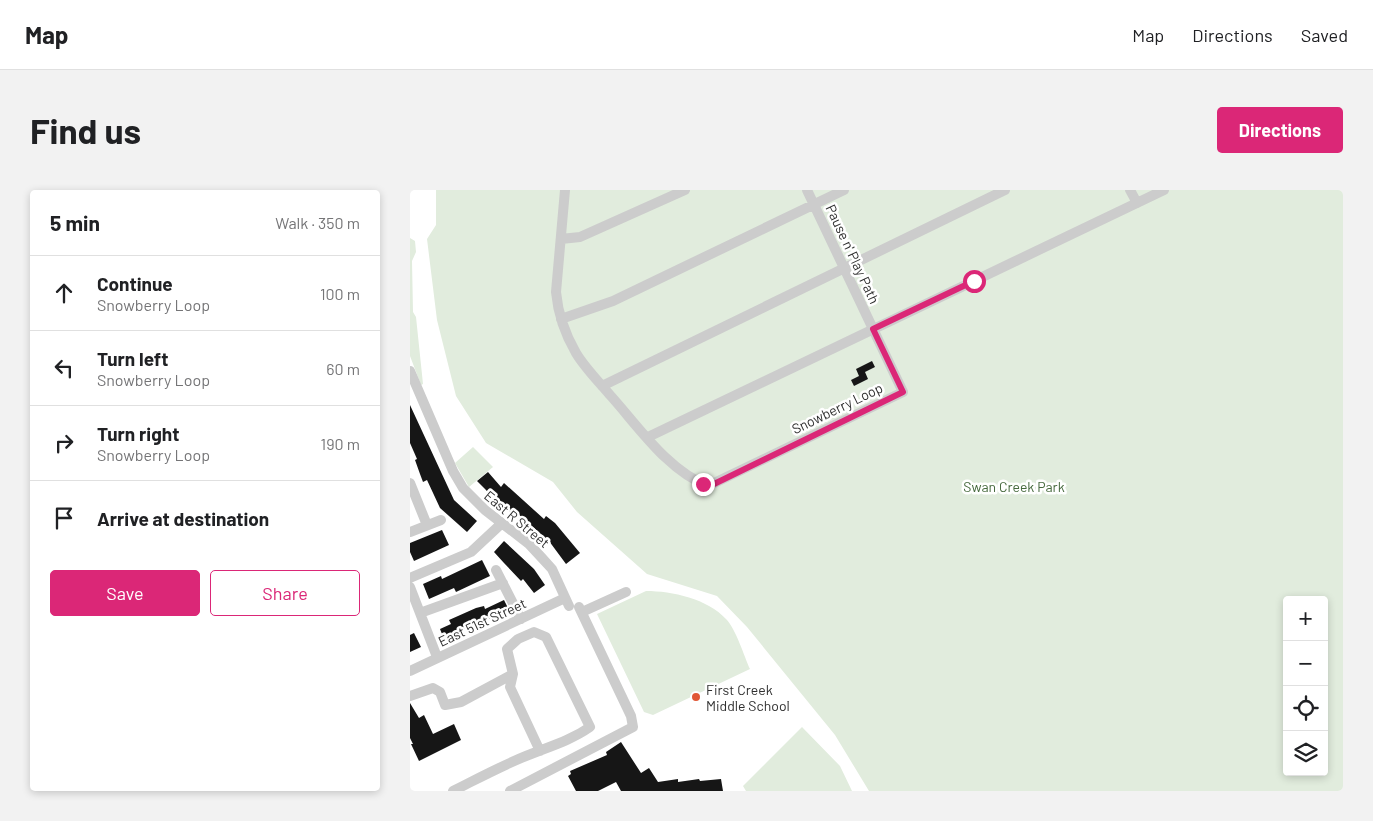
<!DOCTYPE html>
<meta charset="utf-8">
<style>
body{margin:0;font-family:Barlow,sans-serif;background:#f2f2f2;color:#202124}
.controls{position:absolute;right:15px;bottom:15px;display:grid;overflow:hidden;border-radius:5px;box-shadow:0 2px 8px #0003}
.controls button{width:45px;height:45px;display:grid;place-items:center;padding:0;border:0;border-bottom:1px solid #e0e0e0;background:#fff;color:#202124;font:25px sans-serif}
.stop{position:absolute;width:15px;height:15px;margin:-11px;border:4px solid #db2777;border-radius:50%;background:#fff}
.stop.end{background:#db2777;border-color:#fff;box-shadow:0 1px 5px #0008}
.list{margin:0;padding:0;list-style:none}
h2{display:flex;justify-content:space-between;align-items:center;height:65px;margin:0;padding:0 20px;font-size:21px}
h2 small{font-size:16px;font-weight:400;color:#757577}
.list li{display:grid;grid-template-columns:32px 1fr auto;gap:15px;align-items:center;box-sizing:border-box;height:75px;padding:0 20px;border-top:1px solid #e0e0e0}
.list b{display:block;font-size:19px;white-space:nowrap}
.list p{margin:0;font-size:16px;white-space:nowrap;color:#757577}
.list em{font-size:16px;font-style:normal;color:#757577}
.actions{display:flex;gap:10px;padding:15px 20px}
.actions a{flex:1;padding:11px 0;border:1px solid #db2777;border-radius:5px;text-align:center;font-size:18px;color:#db2777}
.actions .main{background:#db2777;color:#fff}
.icon{flex:none;width:28px;height:28px;fill:none;stroke:currentColor;stroke-width:2;stroke-linecap:round;stroke-linejoin:round}
.map{position:relative;flex:none;width:933px;height:601px;overflow:hidden;border-radius:5px}
header{display:flex;align-items:center;gap:30px;box-sizing:border-box;height:70px;padding:0 25px;background:#fff;border-bottom:1px solid #e0e0e0}
header strong{font-size:24px}
nav{display:flex;gap:28px;margin-inline-start:auto;font-size:18px}
.intro{display:flex;align-items:center;justify-content:space-between;box-sizing:border-box;height:120px;padding:0 30px}
h1{margin:0;font-size:35px}
.button{padding:12px 22px;border-radius:5px;background:#db2777;color:#fff;font-size:18px;font-weight:700}
main{display:flex;gap:30px;padding:0 30px}
aside{flex:1;background:#fff;border-radius:5px;box-shadow:0 2px 8px #0003}
.map>svg:first-child{display:block}
.green{fill:#e1ecdd;fill-rule:evenodd}
.building{fill:#161616}
.lines{fill:none;stroke-linecap:round;stroke-linejoin:round}
.minor{stroke:#ccc;stroke-width:10}
.route{stroke:#db2777;stroke-width:6}
.poi-dot{fill:#e15736;stroke:#fff;stroke-width:2}
.labels{text-anchor:middle;dominant-baseline:central;stroke-width:5;stroke-linejoin:round;paint-order:stroke}
.street-label{font-size:14px;fill:#2f2f2f;stroke:#fff}
.park-label{font-size:14px;fill:#46693d;stroke:#fff}
.poi-label{font-size:14px;fill:#2f2f2f;stroke:#fff;text-anchor:start}
</style>
<header>
<strong>Map</strong>
<nav><a>Map</a><a>Directions</a><a>Saved</a></nav>
</header>
<div class="intro"><h1>Find us</h1><a class="button">Directions</a></div>
<main>
<aside>
<h2>5 min<small>Walk · 350 m</small></h2>
<ul class="list">
<li><svg class="icon" aria-label="ahead" viewBox="0 0 24 24"><path d="M12 20V5M6 11l6-6 6 6"/></svg><div><b>Continue</b><p>Snowberry Loop</p></div><em>100 m</em></li>
<li><svg class="icon" aria-label="left" viewBox="0 0 24 24"><path d="M17 20v-9H6M10 6l-5 5 5 5"/></svg><div><b>Turn left</b><p>Snowberry Loop</p></div><em>60 m</em></li>
<li><svg class="icon" aria-label="right" viewBox="0 0 24 24"><path d="M7 20v-9h11M14 6l5 5-5 5"/></svg><div><b>Turn right</b><p>Snowberry Loop</p></div><em>190 m</em></li>
<li><svg class="icon" aria-label="arrive" viewBox="0 0 24 24"><path d="M6 21V4h12l-3 4 3 4H6"/></svg><div><b>Arrive at destination</b></div></li>
</ul>
<div class="actions"><a class="main">Save</a><a>Share</a></div>
</aside>
<div class="map">
<svg width="933" height="601" viewBox="0 0 933 601">
<rect width="100%" height="100%" fill="#fff"/>
<path class="green" d="M26,0H933V601H459L425,545L337,437L307,406L237,384L167,322L143,292L76,253L46,206L27,130L17,49L26,35ZM877,410H914V582H877Z
M0,48L5,51L6,62L2,71L3,122L6,127L13,194L11,195L0,166Z
M63,257L83,277L59,297L45,273Z
M236,401C262,401 298,409 316,429C326,439 334,466 340,479L243,525L234,522L187,424Z
M392,537L430,576L442,601H336L333,596Z"/>
<path class="building" d="M462,171L465,177L455,182L458,189L444,196L441,190L449,186L446,179Z
M0,215L44,310L67,331L57,342L30,318L17,290L13,292L10,284L5,270L7,269L0,253Z
M78,282L91,297L94,293L134,329L136,326L145,333L170,363L156,374L139,351L107,323L105,326L89,314L75,299L67,291Z
M32,340L39,355L4,371L0,362V353Z
M94,351L124,379L135,395L124,403L113,389L111,391L94,373L84,362Z
M72,370L80,386L46,402L44,398L19,409L13,394L31,386L32,389Z
M94,410L99,420L34,449L30,439L41,434L39,430L66,418L74,416L75,419Z
M4,443L11,457L0,462V445Z
M0,513L9,528L14,525L23,544L44,534L51,550L9,571L1,554H3L0,548Z
M211,552L231,583L239,578L248,592L268,589V592L289,589L290,591L311,589L313,601H211L206,592L188,601H166L158,586L161,584L160,581L197,565L196,562Z"/>
<g class="lines">
<path class="minor" d="M155,0L146,102C148,124 155,144 166,163C175,178 189,192 200,205C228,236 258,281 298,296L493,202L397,0
M720,0L727,13
M151,49L170,47L275,0
M151,129L203,111L434,0
M0,181L43,281L53,298L75,320L119,354L132,368L142,379L159,416
M192,196L595,0
M238,247L754,0
M0,293L17,335
M0,342L31,330
M86,380L111,429
M0,388L61,362L91,334
M0,397L27,467
M172,422L216,402
M10,423L93,393
M0,481L155,408
M0,506L23,498L30,502L35,515L51,512L103,484
M43,601C67,589 91,576 116,566C138,557 160,551 180,537L136,447L124,442L108,449L97,459L103,484L100,497L130,561
M100,601L223,537L221,526L169,417"/>
</g>
<g class="lines">
<path class="route" d="M293,294L298,296L304,294L493,202L463,139L564,91"/>
</g>
<circle class="poi-dot" cx="286" cy="507" r="5"/>
<g class="labels">
<g class="street-label">
<text transform="translate(443 64) rotate(65)">Pause n' Play Path</text>
<text transform="translate(427 218) rotate(-26)">Snowberry Loop</text>
<text transform="translate(107 329) rotate(40)">East R Street</text>
<text transform="translate(72 432) rotate(-25)">East 51st Street</text>
</g>
<g class="park-label">
<text x="604" y="296">Swan Creek Park</text>
</g>
<g class="poi-label">
<text x="296" y="499">First Creek<tspan x="296" dy="16">Middle School</tspan></text>
</g>
</g>
</svg>
<div class="controls">
<button>+</button>
<button>−</button>
<button><svg class="icon" aria-label="locate" viewBox="0 0 24 24"><circle cx="12" cy="12" r="6"/><path d="M12 2v4M12 18v4M2 12h4M18 12h4"/></svg></button>
<button><svg class="icon" aria-label="layers" viewBox="0 0 24 24"><path d="M12 4l9 5-9 5-9-5zM3 14l9 5 9-5"/></svg></button>
</div>
<div class="stop" style="left:564px;top:91px"></div>
<div class="stop end" style="left:293px;top:294px"></div>
</div>
</main>
